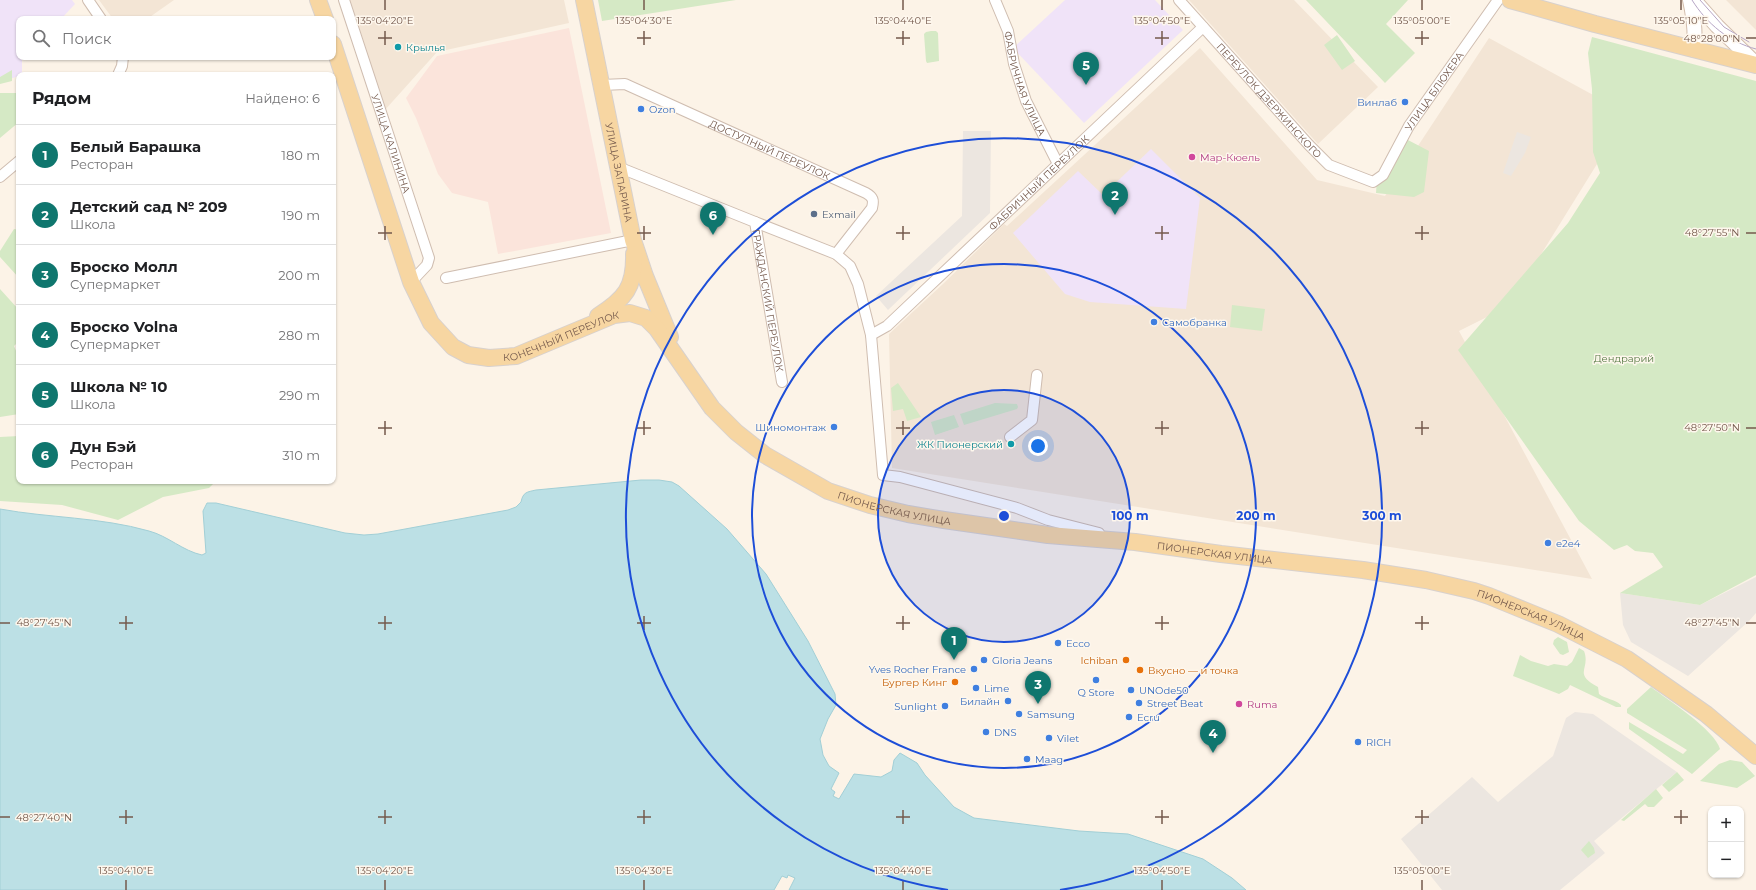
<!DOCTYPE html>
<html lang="ru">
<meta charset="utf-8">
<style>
body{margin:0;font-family:Montserrat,sans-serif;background:#f6f6f6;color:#202124}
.controls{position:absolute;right:12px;bottom:12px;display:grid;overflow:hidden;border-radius:8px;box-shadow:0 1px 3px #0004}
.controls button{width:36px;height:36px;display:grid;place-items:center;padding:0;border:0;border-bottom:1px solid #e0e0e0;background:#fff;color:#202124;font:20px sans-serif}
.you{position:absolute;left:1038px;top:446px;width:14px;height:14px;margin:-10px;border:3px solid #fff;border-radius:50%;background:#1a73e8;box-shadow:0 0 0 6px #1a73e833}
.badge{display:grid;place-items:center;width:26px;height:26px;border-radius:50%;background:#0f766e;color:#fff;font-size:13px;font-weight:700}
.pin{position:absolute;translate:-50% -33px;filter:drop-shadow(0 1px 2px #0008)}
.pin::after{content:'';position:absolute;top:21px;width:14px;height:12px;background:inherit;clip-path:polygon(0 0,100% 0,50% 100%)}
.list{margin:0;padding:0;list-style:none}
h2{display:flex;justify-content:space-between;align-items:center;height:52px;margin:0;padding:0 16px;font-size:17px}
h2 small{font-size:13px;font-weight:400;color:#757577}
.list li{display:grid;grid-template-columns:26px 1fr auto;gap:12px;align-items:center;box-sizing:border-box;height:60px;padding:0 16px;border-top:1px solid #e0e0e0}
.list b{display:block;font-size:15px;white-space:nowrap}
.list p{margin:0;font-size:13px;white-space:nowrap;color:#757577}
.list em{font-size:13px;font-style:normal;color:#757577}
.icon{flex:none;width:22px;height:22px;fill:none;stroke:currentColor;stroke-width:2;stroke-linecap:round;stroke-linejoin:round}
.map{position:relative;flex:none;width:1756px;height:890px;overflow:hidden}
.search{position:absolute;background:#fff;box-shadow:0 1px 3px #0004;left:16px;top:16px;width:320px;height:44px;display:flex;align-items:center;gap:10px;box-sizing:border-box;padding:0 14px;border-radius:8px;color:#757577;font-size:15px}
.panel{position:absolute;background:#fff;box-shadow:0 1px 3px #0004;left:16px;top:72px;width:320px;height:412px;border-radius:8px}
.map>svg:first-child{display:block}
.residential{fill:#f3e5d5}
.commercial{fill:#fbe4db}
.industrial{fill:#ece6e0}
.education{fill:#f0e3f8}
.green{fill:#d5e9c5}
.water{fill:#bce0e5;stroke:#a2cfd6}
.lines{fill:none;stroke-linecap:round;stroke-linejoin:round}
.minor-casing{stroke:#cfbdb0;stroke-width:12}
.secondary-casing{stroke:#d2bdad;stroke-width:16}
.primary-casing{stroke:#d8d1cd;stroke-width:18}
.minor{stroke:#fff;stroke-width:10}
.secondary{stroke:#fff;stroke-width:14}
.primary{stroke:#f7d6a2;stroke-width:16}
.tram{stroke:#b6a5c5;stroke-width:1}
.ticks{fill:none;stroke:#74594c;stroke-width:1.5}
.ring{fill:none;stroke:#1d4ed8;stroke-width:2}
.culture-dot{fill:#0f9aa8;stroke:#fef7ed;stroke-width:1.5}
.shop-dot{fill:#3f7fe0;stroke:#fef7ed;stroke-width:1.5}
.hotel-dot{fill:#d1479c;stroke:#fef7ed;stroke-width:1.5}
.service-dot{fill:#5c6f8a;stroke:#fef7ed;stroke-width:1.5}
.food-dot{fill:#e8710a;stroke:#fef7ed;stroke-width:1.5}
.labels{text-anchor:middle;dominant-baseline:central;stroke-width:3;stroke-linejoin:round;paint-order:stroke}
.culture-label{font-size:10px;fill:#0d838f;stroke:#fef7ed;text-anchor:start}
.street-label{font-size:10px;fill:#74594c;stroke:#fef7ed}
.shop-label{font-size:10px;fill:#366cbe;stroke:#fef7ed;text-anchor:start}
.hotel-label{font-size:10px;fill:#b23c85;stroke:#fef7ed;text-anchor:start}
.service-label{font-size:10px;fill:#4e5e75;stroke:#fef7ed;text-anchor:start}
.park-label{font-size:10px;fill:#557944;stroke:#fef7ed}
.food-label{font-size:10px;fill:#c56008;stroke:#fef7ed;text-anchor:end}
.ticks-label{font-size:10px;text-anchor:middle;fill:#74594c;stroke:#fef7ed;stroke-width:3;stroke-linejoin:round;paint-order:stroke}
.centre{fill:#1d4ed8;stroke:#fef7ed;stroke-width:2}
.ring-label{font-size:12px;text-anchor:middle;font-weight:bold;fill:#1d4ed8;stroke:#fef7ed;stroke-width:3;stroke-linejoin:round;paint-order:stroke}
</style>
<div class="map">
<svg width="1756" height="890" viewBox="0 0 1756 890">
<rect width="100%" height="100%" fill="#fcf3e7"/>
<path class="residential" d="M99,0H174L147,19H113Z
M342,0H564L569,23L437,52L384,111Z
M1189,0H1294L1378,87L1318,144Z
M1726,0H1756V30Z
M1489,38L1628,114L1509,306L1459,331L1592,579L892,468L889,334L944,283L1004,224L1007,226L1200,48L1317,180L1385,196Z"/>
<path class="commercial" d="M569,28L611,233L498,254L488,202L452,193L438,174L416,118L406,98L437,56Z"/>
<path class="industrial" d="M963,131H991L990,213L888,310L876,296L962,216Z
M1517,132L1531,137L1525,153L1511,176L1503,173Z
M1756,577V613L1749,621L1688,676L1631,642L1623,625L1620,593L1700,605Z
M1575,712L1593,714L1677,772L1594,841L1605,853L1560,890H1442L1401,839L1472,777L1498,802L1553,756L1566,718Z"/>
<path class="education" d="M0,0H72L75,4L61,19H19V57H22V75L0,82Z
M1065,0H1155L1183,30L1084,123L1013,48Z
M1151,149L1200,198L1186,309L1090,302L1065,294L1013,233L1078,171L1103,195Z"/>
<path class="green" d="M598,0H736L602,21Z
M1306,0H1408L1386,24L1415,53L1385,83Z
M931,31H936L938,33L939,61L927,63L926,61L924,34L926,32Z
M1337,35L1355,61L1342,70L1324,45Z
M1592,37L1756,81V575L1700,605L1620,593L1663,567L1653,553L1635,551L1627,545L1614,550L1579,521L1458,350L1568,223L1600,173L1593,152L1592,89L1588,53Z
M12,70V81L0,84V77Z
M0,93H19V122L0,138Z
M1406,139L1429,151L1424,192L1414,197L1376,193L1377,179Z
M14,229L19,230V278L0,257V251Z
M0,289L19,310V341L14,346L19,358V414L0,417Z
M1232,305L1265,309L1262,331L1230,327Z
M898,383L921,417L907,421L903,409L893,411L891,388Z
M995,403L1017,404L1018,407L1017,409L964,425L960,414Z
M954,415L959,427L935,435L931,422Z
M19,436V481H216L209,488L163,497L118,520L62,505L0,501V437Z
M1558,637L1567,642L1569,652L1563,655L1560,654L1553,644L1554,640Z
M1579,648L1584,651C1591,669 1572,673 1598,687L1599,694C1605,699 1615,699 1621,705V707H1616L1570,685L1568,689L1559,694L1513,676L1520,655L1531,661L1548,666L1554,664L1567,666L1572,662Z
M1651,687C1668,700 1715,730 1720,749L1692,774L1629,729V722L1683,754L1687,750L1627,713V709Z
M1730,760L1742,762L1755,776L1737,788L1700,781L1719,764Z
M1677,772L1684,780L1669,792L1662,785Z
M1656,789L1663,798L1654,807H1648L1645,804L1624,821L1621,820Z
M1589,841L1594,848L1595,853L1588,858L1581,850Z"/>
<path class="water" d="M641,480H659L672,482L679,486L727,529L766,574L808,641L835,694L836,705L828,719L820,739L823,755L829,766L839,773L831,789L835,792L833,796L839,799L854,774L881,777L892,771L894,760L900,753L917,763L925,775L954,807L974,818L1079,831L1128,834L1203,859L1232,878L1246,890H789L795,878L788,875L787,878L782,876L774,890H0V509C49,518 100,517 149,531C168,536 183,551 202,555L206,553L203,511L207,503H216L345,533L364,535L378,534L508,510L516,507L521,502C523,492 527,492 536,490Z"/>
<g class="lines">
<g class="minor-casing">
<g id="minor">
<path d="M88,0L101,19"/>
<path id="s1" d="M344,0L429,258L427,265L411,282"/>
<path id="s2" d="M995,0L1008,31L1014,64L1026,101L1058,164"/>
<path id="s3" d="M1179,0L1309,145L1329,165L1373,182L1383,175L1409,126L1498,0"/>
<path d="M118,75L122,66L123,57"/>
<path id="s4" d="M602,85L625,84L866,193C873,197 874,200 872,208L836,254"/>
<path id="s5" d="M618,167L755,222L782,382"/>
<path d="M0,177L19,161"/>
<path d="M755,222L836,254L850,266L858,284L871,335L883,475L900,477L1017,508L1048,520L1099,533"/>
<path d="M446,278L633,240"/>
<path id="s6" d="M871,335L887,326L1203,27"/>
<path d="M1010,437L1032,420L1037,375"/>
</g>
</g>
<g class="secondary-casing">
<path id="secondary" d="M1690,0C1694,18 1696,32 1694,50
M1694,0L1717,26L1756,64"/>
</g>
<g class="primary-casing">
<g id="primary">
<path d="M318,0L325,19"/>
<path id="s7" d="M584,0L633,240L645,276L670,337"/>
<path d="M1510,0L1595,24L1756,65"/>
<path id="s8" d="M333,44L411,282L431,323L453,347L468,355L489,358L516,356L614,315L630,313L646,318L657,329L712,408L736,432L765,455L828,491L870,505L908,514L944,520L1048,535L1135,542L1221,554L1363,570L1426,580L1474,591L1489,596L1558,624L1627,659L1706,714L1756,756"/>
<path d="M598,316C625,299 635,287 634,254"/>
</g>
</g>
<use href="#minor" class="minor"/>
<use href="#secondary" class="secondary"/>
<use href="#primary" class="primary"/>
<path class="tram" d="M1692,0C1707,24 1729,42 1756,49
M1700,0L1724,27L1749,42"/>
</g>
<path class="ticks" d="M385,0V10M644,0V10M903,0V10M1162,0V10M1422,0V10M1681,0V10M385,31V45M644,31V45M903,31V45M1162,31V45M1422,31V45M378,38H392M637,38H651M896,38H910M1155,38H1169M1415,38H1429M1746,38H1756M385,226V240M644,226V240M903,226V240M1162,226V240M1422,226V240M378,233H392M637,233H651M896,233H910M1155,233H1169M1415,233H1429M1746,233H1756M385,421V435M644,421V435M903,421V435M1162,421V435M1422,421V435M378,428H392M637,428H651M896,428H910M1155,428H1169M1415,428H1429M1746,428H1756M126,616V630M385,616V630M644,616V630M903,616V630M1162,616V630M1422,616V630M0,623H10M119,623H133M378,623H392M637,623H651M896,623H910M1155,623H1169M1415,623H1429M1746,623H1756M126,810V824M385,810V824M644,810V824M903,810V824M1162,810V824M1422,810V824M1681,810V824M0,817H10M119,817H133M378,817H392M637,817H651M896,817H910M1155,817H1169M1415,817H1429M1674,817H1688M126,880V890M385,880V890M644,880V890M903,880V890M1162,880V890M1422,880V890"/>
<circle cx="1004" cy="516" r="126" fill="#1d4ed8" fill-opacity=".12"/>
<g class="ring">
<circle cx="1004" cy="516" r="126"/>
<circle cx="1004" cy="516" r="252"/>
<path d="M948 890A378 378 0 1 1 1060 890"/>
</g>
<g class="culture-dot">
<circle cx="398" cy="47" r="4"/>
<circle cx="1011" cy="444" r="4"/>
</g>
<g class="shop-dot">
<circle cx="1405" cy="102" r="4"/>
<circle cx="641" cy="109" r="4"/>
<circle cx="1154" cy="322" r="4"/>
<circle cx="834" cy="427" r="4"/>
<circle cx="1548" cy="543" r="4"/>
<circle cx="1058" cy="643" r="4"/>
<circle cx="984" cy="660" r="4"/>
<circle cx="974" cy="669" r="4"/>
<circle cx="1096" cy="680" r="4"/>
<circle cx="976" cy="688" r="4"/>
<circle cx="1131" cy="690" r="4"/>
<circle cx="1008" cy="701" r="4"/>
<circle cx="1139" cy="703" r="4"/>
<circle cx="945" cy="706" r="4"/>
<circle cx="1019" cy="714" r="4"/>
<circle cx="1129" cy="717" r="4"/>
<circle cx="986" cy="732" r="4"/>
<circle cx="1049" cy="738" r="4"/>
<circle cx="1358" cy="742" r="4"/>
<circle cx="1027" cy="759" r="4"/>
</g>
<g class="hotel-dot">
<circle cx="1192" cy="157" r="4"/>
<circle cx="1239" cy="704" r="4"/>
</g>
<circle class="service-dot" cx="814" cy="214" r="4"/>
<g class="food-dot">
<circle cx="1126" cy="660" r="4"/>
<circle cx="1140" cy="670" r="4"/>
<circle cx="955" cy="682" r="4"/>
</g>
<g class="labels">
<g class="culture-label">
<text x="406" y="47">Крылья</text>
<text x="1003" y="444" text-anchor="end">ЖК Пионерский</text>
</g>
<g class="street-label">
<text stroke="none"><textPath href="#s2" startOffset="89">ФАБРИЧНАЯ УЛИЦА</textPath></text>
<text stroke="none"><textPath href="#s3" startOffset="381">УЛИЦА БЛЮХЕРА</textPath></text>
<text stroke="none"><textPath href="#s3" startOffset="135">ПЕРЕУЛОК ДЗЕРЖИНСКОГО</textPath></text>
<text stroke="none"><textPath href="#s1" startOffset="151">УЛИЦА КАЛИНИНА</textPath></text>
<text stroke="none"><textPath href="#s4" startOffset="182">ДОСТУПНЫЙ ПЕРЕУЛОК</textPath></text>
<text stroke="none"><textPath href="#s7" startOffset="176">УЛИЦА ЗАПАРИНА</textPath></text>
<text stroke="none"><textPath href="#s6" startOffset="227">ФАБРИЧНЫЙ ПЕРЕУЛОК</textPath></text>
<text stroke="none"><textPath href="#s5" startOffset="227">ГРАЖДАНСКИЙ ПЕРЕУЛОК</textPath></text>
<text stroke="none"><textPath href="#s8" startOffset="443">КОНЕЧНЫЙ ПЕРЕУЛОК</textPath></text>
<text stroke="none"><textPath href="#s8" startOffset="857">ПИОНЕРСКАЯ УЛИЦА</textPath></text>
<text stroke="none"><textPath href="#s8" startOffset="1181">ПИОНЕРСКАЯ УЛИЦА</textPath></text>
<text stroke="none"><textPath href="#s8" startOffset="1505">ПИОНЕРСКАЯ УЛИЦА</textPath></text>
</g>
<g class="shop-label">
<text x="1397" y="102" text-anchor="end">Винлаб</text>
<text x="649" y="109">Ozon</text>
<text x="1162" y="322">Самобранка</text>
<text x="826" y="427" text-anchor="end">Шиномонтаж</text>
<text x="1556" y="543">е2е4</text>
<text x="1066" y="643">Ecco</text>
<text x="992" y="660">Gloria Jeans</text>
<text x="966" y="669" text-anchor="end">Yves Rocher France</text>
<text x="984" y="688">Lime</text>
<text x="1139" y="690">UNOde50</text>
<text x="1096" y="692" text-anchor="middle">Q Store</text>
<text x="1000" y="701" text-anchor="end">Билайн</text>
<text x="1147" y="703">Street Beat</text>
<text x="937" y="706" text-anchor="end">Sunlight</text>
<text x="1027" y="714">Samsung</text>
<text x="1137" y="717">Ecru</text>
<text x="994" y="732">DNS</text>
<text x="1057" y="738">Vilet</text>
<text x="1366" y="742">RICH</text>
<text x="1035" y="759">Maag</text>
</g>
<g class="hotel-label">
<text x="1200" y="157">Мар-Кюель</text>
<text x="1247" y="704">Ruma</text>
</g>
<g class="service-label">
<text x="822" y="214">Exmail</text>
</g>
<g class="park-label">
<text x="1624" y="358">Дендрарий</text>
</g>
<g class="food-label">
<text x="1118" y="660">Ichiban</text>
<text x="1148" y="670" text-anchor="start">Вкусно — и точка</text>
<text x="947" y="682">Бургер Кинг</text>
</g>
</g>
<g class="ticks-label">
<text x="385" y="24">135°04'20"E</text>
<text x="644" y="24">135°04'30"E</text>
<text x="903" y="24">135°04'40"E</text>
<text x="1162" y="24">135°04'50"E</text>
<text x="1422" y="24">135°05'00"E</text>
<text x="1681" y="24">135°05'10"E</text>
<text x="1712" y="42">48°28'00"N</text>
<text x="1712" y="236">48°27'55"N</text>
<text x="1712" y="431">48°27'50"N</text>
<text x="44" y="626">48°27'45"N</text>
<text x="1712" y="626">48°27'45"N</text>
<text x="44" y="821">48°27'40"N</text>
<text x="126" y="874">135°04'10"E</text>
<text x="385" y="874">135°04'20"E</text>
<text x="644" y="874">135°04'30"E</text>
<text x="903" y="874">135°04'40"E</text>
<text x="1162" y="874">135°04'50"E</text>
<text x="1422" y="874">135°05'00"E</text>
</g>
<circle cx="1004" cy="516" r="6" class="centre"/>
<g class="ring-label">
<text x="1130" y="520">100 m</text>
<text x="1256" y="520">200 m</text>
<text x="1382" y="520">300 m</text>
</g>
</svg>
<div class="controls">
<button>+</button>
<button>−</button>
</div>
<div class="you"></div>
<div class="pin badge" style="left:954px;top:660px">1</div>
<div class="pin badge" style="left:1115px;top:215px">2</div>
<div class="pin badge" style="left:1038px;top:704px">3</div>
<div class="pin badge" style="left:1213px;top:753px">4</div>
<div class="pin badge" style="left:1086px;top:85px">5</div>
<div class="pin badge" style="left:713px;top:235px">6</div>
<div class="search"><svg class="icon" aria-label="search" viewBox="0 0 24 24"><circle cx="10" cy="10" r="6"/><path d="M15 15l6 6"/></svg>Поиск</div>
<section class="panel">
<h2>Рядом<small>Найдено: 6</small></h2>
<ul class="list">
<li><span class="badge">1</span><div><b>Белый Барашка</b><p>Ресторан</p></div><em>180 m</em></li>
<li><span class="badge">2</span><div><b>Детский сад № 209</b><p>Школа</p></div><em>190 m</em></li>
<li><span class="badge">3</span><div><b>Броско Молл</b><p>Супермаркет</p></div><em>200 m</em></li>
<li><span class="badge">4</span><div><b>Броско Volna</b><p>Супермаркет</p></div><em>280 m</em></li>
<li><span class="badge">5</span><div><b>Школа № 10</b><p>Школа</p></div><em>290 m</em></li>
<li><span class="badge">6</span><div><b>Дун Бэй</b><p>Ресторан</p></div><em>310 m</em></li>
</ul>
</section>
</div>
